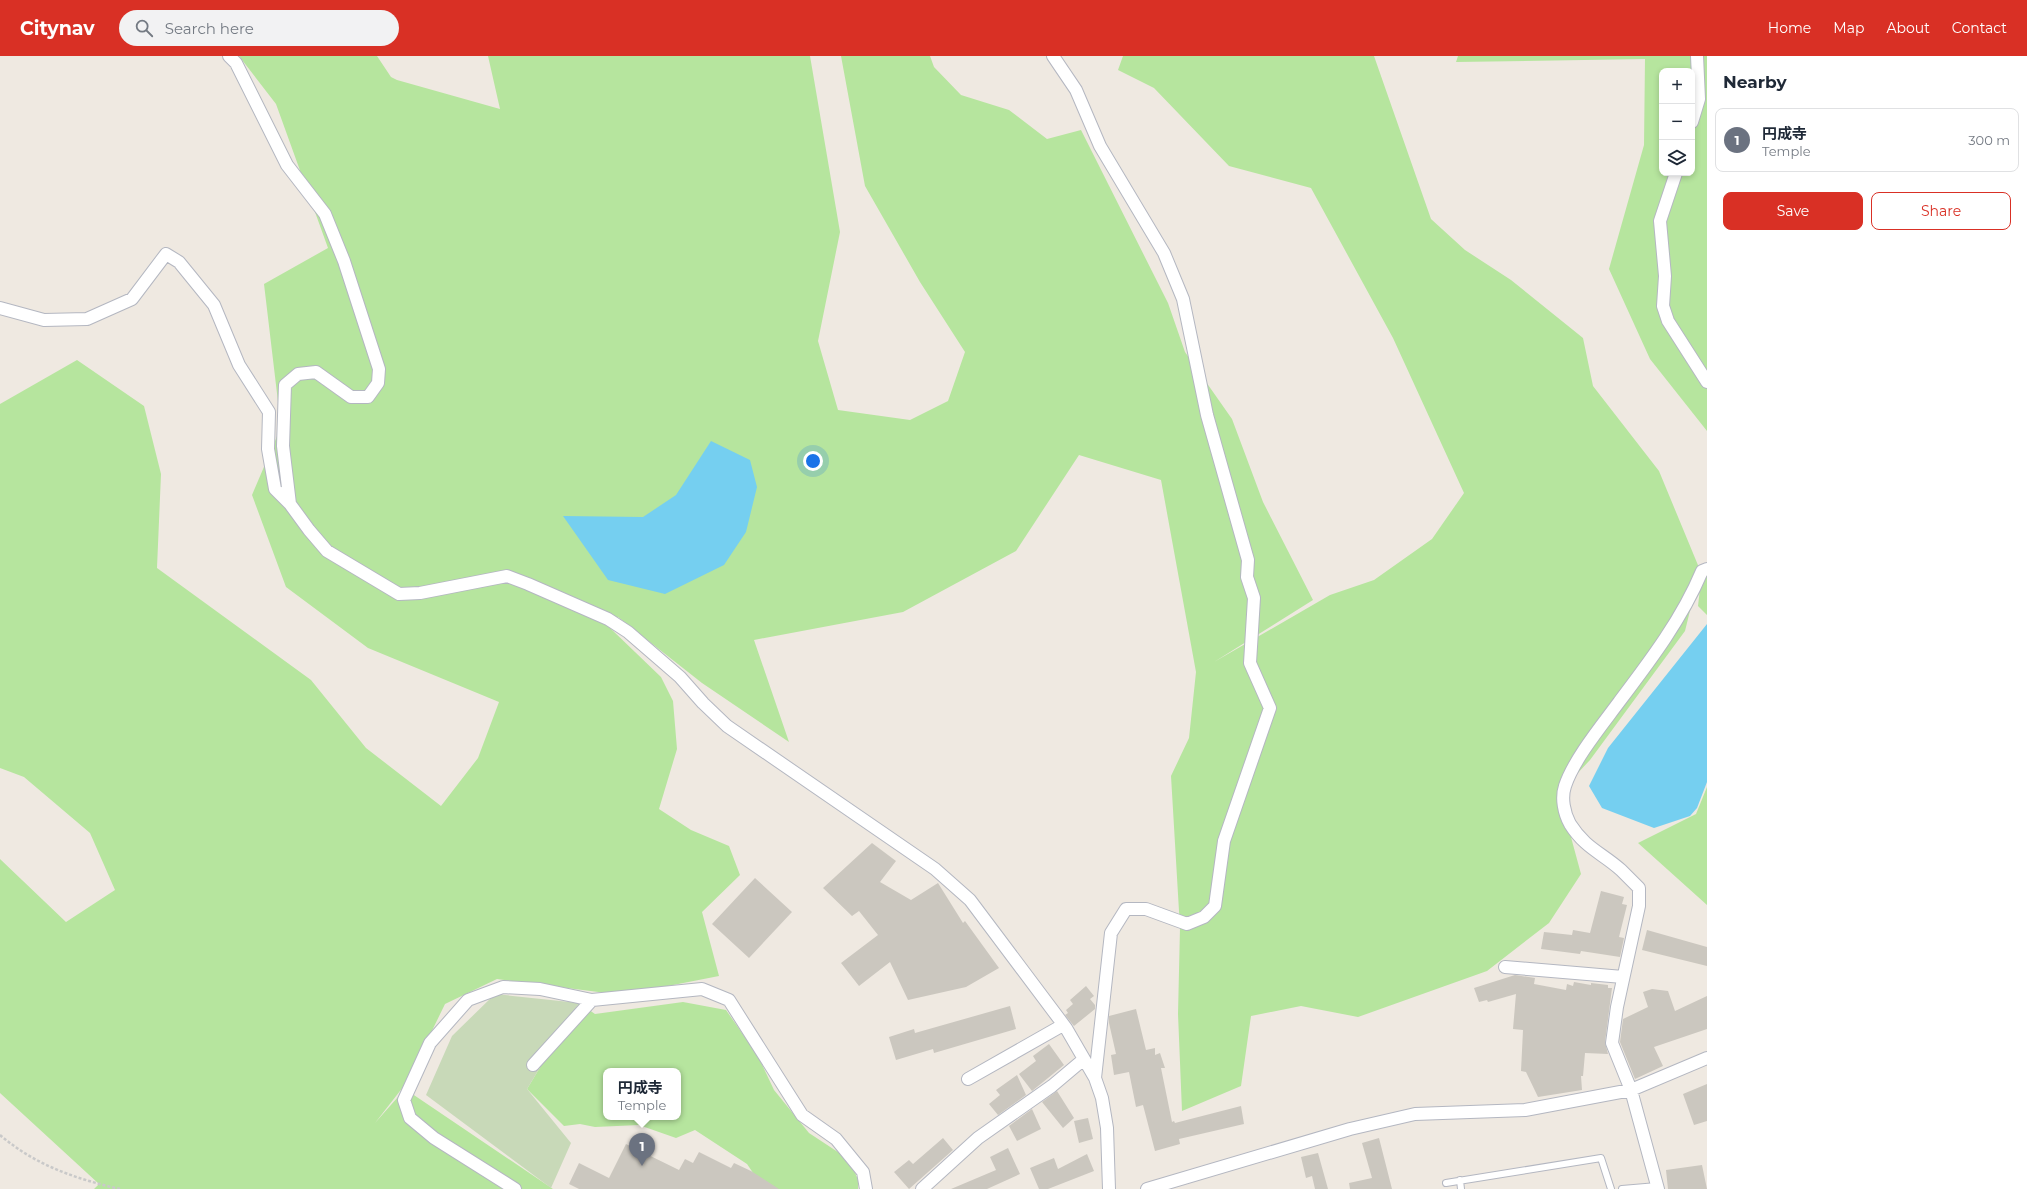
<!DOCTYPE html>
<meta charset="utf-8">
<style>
body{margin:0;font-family:Montserrat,"Noto Sans JP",sans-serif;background:#f2f2f3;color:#1f2937}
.controls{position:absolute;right:12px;top:12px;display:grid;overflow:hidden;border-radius:8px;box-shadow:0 2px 6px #0003}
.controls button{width:36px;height:36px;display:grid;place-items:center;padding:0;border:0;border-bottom:1px solid #e0e1e3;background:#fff;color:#1f2937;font:20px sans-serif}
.you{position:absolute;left:813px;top:405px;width:14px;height:14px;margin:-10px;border:3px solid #fff;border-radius:50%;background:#1a73e8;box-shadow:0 0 0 6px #1a73e833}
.badge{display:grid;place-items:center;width:26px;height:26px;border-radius:50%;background:#d93025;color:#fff;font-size:13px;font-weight:700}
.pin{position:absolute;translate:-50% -33px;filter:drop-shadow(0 1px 2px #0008)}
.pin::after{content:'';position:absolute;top:21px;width:14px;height:12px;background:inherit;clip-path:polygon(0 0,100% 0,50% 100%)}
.popup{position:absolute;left:603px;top:1012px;width:78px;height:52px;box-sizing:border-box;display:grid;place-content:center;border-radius:8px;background:#fff;filter:drop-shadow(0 1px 3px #0005);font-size:13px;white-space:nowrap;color:#747a83}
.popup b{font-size:15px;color:#1f2937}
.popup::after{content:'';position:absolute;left:50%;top:100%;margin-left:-8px;border:8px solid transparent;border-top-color:#fff}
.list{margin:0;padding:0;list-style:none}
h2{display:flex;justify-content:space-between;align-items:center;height:52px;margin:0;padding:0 16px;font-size:17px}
h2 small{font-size:13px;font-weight:400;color:#747a83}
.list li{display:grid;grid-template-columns:26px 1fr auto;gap:12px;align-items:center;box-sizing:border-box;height:64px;margin:0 8px 8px;padding:0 8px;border:1px solid #e0e1e3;border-radius:8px}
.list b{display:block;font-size:15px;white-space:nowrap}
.list p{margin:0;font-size:13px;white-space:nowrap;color:#747a83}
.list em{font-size:13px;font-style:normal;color:#747a83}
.actions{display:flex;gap:8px;padding:12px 16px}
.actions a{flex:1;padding:9px 0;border:1px solid #d93025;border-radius:8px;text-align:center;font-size:14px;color:#d93025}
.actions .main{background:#d93025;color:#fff}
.icon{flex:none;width:22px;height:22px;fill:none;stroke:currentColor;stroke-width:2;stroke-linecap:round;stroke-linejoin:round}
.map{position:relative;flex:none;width:1707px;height:1133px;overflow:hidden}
header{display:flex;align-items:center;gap:24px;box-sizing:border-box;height:56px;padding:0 20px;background:#d93025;color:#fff}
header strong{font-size:19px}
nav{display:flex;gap:22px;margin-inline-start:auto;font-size:14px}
.search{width:280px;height:36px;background:#f2f2f3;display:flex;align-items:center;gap:10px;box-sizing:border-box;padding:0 14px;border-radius:22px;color:#747a83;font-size:15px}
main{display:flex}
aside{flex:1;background:#fff}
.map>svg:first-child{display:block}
.green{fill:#b6e59e;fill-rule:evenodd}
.cemetery{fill:#c8d9b8}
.water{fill:#75cff0}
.building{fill:#cbc7bf}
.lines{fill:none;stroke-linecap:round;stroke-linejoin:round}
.lane-casing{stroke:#b4b7c1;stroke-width:8}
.street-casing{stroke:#b4b7c1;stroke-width:14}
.path{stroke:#c9c9c9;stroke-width:2.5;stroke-dasharray:3 2;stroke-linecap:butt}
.lane{stroke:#fff;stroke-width:6}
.street{stroke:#fff;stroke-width:12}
</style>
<header>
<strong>Citynav</strong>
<div class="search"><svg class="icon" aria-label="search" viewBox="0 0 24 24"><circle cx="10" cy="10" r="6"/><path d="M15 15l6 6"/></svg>Search here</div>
<nav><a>Home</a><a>Map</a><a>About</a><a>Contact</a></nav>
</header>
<main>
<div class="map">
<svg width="1707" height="1133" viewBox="0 0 1707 1133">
<rect width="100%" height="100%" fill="#efe9e1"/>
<path class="green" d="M239,0H377L391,21L397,24L500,53L488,0H810L840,176L818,285L838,354L910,364L948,345L965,296L920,226L865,130L841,0H930L934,11L961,39L1009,54L1047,83L1081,74L1168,247L1185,296L1232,363L1263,446L1313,544L1214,606L1330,539L1374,524L1432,483L1464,437L1393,282L1311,132L1229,110L1154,32L1118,14L1123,0H1374L1431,163L1465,194L1511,224L1583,282L1593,330L1659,415L1700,514L1685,575L1590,704L1559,737L1581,818L1549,867L1487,915L1358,961L1301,950L1251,960L1241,1030L1182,1055L1178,958L1180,872L1171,720L1189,682L1196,616L1161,424L1079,399L1016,495L903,556L754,584L789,686L702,627L618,561L609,571L661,621L673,645L677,693L659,753L691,774L729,790L740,819L702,856L719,920L622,939L497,923L445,948L407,1026L375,1067L405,1033L553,1133H94L99,1128L0,1037V803L66,866L115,834L90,777L24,721L0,712V348L77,304L144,350L161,418L157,512L311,624L366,692L441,750L478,702L499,646L368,592L286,531L252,439L281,371L264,228L328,192L276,48Z
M1458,0H1707V375L1650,303L1609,213L1644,89L1645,3L1456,6ZM1662,15H1692V117H1662Z
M1707,511V559L1698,550L1702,515Z
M1707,731V849L1638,787L1696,758Z
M683,946L726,954L758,1000L774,1034L796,1061L809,1077L850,1104L858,1124V1133H764L747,1108L695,1074L676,1082L639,1069L595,1071L580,1068L564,1070L527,1033L579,947L595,958ZM606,1015H678V1061H606Z"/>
<path class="cemetery" d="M495,938L579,947L527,1033L571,1087L551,1132L426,1039L452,980Z"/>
<path class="water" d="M711,385L750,404L757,431L746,476L724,509L665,538L608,524L563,460L643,461L676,439Z
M1707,568V726L1697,752L1690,760L1654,772L1602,752L1589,730L1608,692Z"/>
<path class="building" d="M872,787L896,805L880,826L911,844L938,827L963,867L965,865L999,912L966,931L908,944L890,906L859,930L841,907L878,879L859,855L852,860L823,832Z
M755,822L792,856L749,902L712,868Z
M1601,835L1624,841L1622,848L1627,849L1619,881L1624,882L1620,901L1581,895L1580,898L1541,893L1544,876L1572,879L1573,874L1590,877Z
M1647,874L1707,891V910L1642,894Z
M1515,919L1535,922L1534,928L1566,934L1567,928L1573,930L1574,926L1591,929V927L1608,929V932H1612L1605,986L1608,998L1585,997L1583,1020H1581L1582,1034L1538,1041L1526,1016L1521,1015L1523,974L1513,973L1516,938L1488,946L1487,944L1479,946L1474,932Z
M1086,930L1094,940L1090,943L1095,949V953L1074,970L1065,959L1068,957L1066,954L1073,948L1070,944Z
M1652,933L1668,935L1675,955L1707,940V973L1654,991L1663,1010L1635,1023L1620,986L1623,963L1648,951L1643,936Z
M1010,950L1016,973L934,997L933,993L896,1004L889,981L914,973L915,977Z
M1136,953L1146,994L1155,992V999L1160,997L1165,1012H1161L1172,1066L1174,1065L1175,1067L1241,1050L1244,1068L1179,1083L1180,1088L1155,1095L1143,1049L1136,1051L1129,1016L1114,1019L1111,999L1116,998L1109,967V960Z
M1049,988L1064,1009L1032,1035L1019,1018L1036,1005L1033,1000Z
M1017,1019L1026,1039L998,1059L989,1048L1000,1039L996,1034Z
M1707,1028V1065L1694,1069L1683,1038Z
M1057,1035L1074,1062L1063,1072L1042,1046Z
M1032,1053L1041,1073L1017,1085L1009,1070Z
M1088,1062L1093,1083L1079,1087L1074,1065Z
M943,1082L953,1094L909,1133L894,1116L909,1104L913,1108Z
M1379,1082L1392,1133H1350L1349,1127L1372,1122L1362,1087Z
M626,1088L679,1114L685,1103L693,1107L699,1096L731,1112L734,1107L751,1115L779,1133H579L569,1128L579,1107L609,1122Z
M1008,1092L1020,1118L987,1133H951L996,1114L990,1101Z
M1318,1097L1328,1133H1315L1312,1120L1306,1122L1301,1101Z
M1087,1098L1094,1115L1048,1133H1039L1030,1112L1054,1102L1058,1113Z
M1702,1109L1707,1133H1668L1666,1114Z"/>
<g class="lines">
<g class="lane-casing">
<path id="lane" d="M1460,1124L1461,1133
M1446,1127L1601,1102L1611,1133
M1622,1133L1657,1130"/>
</g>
<g class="street-casing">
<path id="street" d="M229,0L236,7L287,109L325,158L344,205L379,313L378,327L368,341H351L316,316L298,318L285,329L283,390L290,448
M1053,0L1076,34L1100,90L1164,197L1183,243L1207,359L1248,504L1247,521L1254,542L1250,607L1270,652L1224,785L1215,850L1204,861L1187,868L1146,853H1126L1111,877L1095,1022
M1692,66L1699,43L1697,0
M1676,117L1660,165L1665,220L1663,250L1668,265L1707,326
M0,252L44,264L87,263L132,243L166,198L179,206L214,249L239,309L269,356L268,393L275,433L290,448L309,474L327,495L399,538L420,537L507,520L528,528L608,563L628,576L680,621L703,647L727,670L935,813L970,844L1066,972L1095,1022L1102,1042L1107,1072L1109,1133
M1505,911L1623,921
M533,1009L592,944
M968,1023L1063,969
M515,1133L434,1082L410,1062L404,1044L430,987L468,944L503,931L540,933L592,944L702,933L729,944L802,1059L836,1083L863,1116L866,1133
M922,1133L978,1082L1052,1030L1084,1003
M1147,1133L1350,1073L1415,1058L1525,1054L1631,1034L1707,1002
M1658,1133L1631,1034L1612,987L1617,951L1639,850V832C1633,826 1627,820 1621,814C1602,797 1585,792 1570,768C1564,757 1561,742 1565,730C1574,703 1602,669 1619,646C1650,605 1682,563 1702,515L1707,513"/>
</g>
<path class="path" d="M0,1079C35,1109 76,1123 120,1133"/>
<use href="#lane" class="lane"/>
<use href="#street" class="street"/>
</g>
</svg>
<div class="controls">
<button>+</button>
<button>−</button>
<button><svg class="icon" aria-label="layers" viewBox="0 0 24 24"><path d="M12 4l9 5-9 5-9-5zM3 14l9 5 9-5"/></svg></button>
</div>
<div class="you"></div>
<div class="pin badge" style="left:642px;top:1110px;background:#6b7280">1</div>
<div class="popup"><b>円成寺</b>Temple</div>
</div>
<aside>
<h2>Nearby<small></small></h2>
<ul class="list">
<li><span class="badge" style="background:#6b7280">1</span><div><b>円成寺</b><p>Temple</p></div><em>300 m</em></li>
</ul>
<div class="actions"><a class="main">Save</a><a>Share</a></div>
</aside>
</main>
